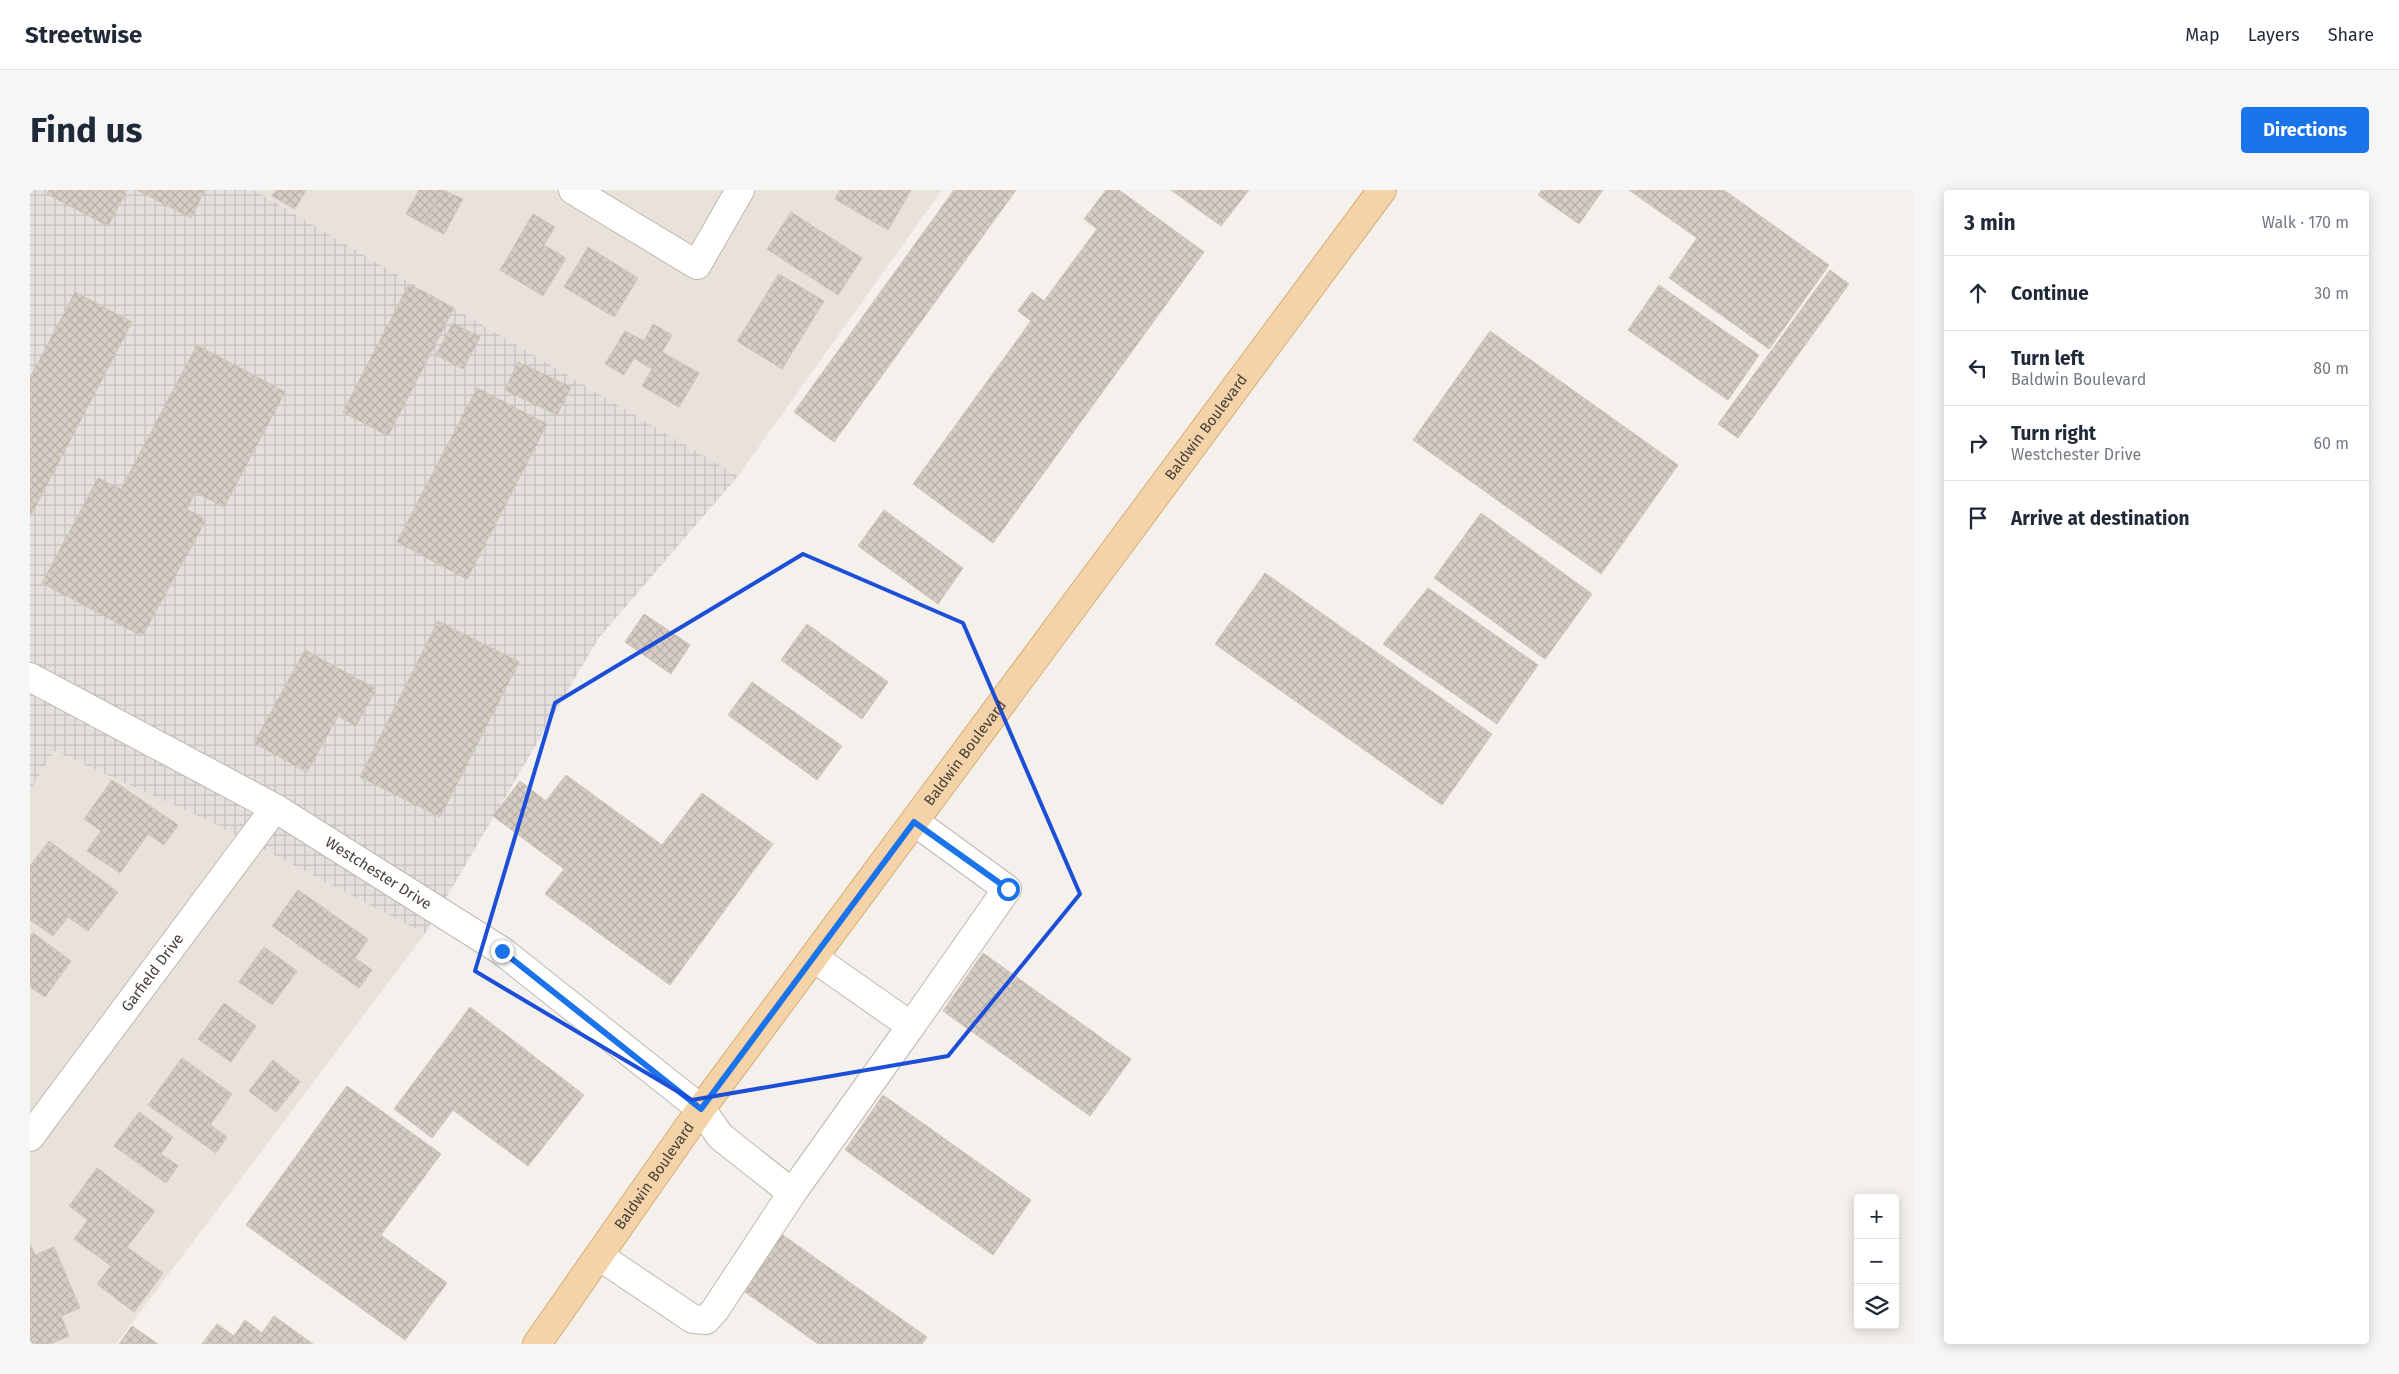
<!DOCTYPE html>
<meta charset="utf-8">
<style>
body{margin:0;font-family:"Fira Sans",sans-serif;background:#f6f6f7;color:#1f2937}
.controls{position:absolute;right:15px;bottom:15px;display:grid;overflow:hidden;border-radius:5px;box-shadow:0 2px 12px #0003}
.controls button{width:45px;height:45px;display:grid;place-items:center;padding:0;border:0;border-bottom:1px solid #e0e1e3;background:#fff;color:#1f2937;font:25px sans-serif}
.stop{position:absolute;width:15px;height:15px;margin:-11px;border:4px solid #1a73e8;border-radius:50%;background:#fff}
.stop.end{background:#1a73e8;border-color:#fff;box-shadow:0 1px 5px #0008}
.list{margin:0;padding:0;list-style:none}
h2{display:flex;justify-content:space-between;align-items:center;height:65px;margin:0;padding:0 20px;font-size:21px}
h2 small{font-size:16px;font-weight:400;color:#747a83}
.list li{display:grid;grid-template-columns:32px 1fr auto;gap:15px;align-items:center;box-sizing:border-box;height:75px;padding:0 20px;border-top:1px solid #e0e1e3}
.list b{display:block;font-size:19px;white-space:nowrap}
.list p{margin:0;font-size:16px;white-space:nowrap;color:#747a83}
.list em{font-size:16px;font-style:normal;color:#747a83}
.icon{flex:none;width:28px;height:28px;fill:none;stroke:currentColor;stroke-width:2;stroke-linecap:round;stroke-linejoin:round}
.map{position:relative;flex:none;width:1884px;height:1154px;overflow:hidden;border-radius:5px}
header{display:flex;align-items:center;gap:30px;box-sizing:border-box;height:70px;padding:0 25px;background:#fff;border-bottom:1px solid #e0e1e3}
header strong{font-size:24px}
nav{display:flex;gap:28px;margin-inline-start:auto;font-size:18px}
.intro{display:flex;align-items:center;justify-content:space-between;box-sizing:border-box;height:120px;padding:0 30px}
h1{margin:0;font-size:35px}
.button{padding:12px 22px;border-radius:5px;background:#1a73e8;color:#fff;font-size:18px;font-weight:700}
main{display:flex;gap:30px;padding:0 30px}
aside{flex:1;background:#fff;border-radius:5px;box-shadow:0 2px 12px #0003}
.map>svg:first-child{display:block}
.residential{fill:#e8e2db}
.industrial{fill:url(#industrial-grid)}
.building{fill:url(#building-cross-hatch);stroke:#cfc3b7}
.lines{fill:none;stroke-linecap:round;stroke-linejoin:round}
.minor-casing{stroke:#bfb8b0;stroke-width:30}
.major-casing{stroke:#d7ae78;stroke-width:30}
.minor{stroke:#fff;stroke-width:28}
.major{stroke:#f3d3a7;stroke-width:28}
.route{stroke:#1a73e8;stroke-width:6}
.marked{fill:none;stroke:#1d4ed8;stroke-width:4;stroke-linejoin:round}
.labels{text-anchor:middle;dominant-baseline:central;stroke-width:4.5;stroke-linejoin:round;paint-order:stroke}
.street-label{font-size:15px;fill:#48413b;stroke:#fff}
</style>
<header>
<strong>Streetwise</strong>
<nav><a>Map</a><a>Layers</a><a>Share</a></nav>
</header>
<div class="intro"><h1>Find us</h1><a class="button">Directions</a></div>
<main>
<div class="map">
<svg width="1884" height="1154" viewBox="0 0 1884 1154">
<defs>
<pattern id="industrial-grid" width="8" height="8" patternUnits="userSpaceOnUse" patternTransform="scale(1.25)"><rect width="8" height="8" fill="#e4e0de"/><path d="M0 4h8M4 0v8" fill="none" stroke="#c5c1bf"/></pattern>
<pattern id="building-cross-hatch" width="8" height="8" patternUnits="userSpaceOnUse" patternTransform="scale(1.25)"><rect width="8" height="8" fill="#d5ccc3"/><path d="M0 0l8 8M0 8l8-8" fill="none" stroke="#b8b0a8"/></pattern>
</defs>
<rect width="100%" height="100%" fill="#f4f1ed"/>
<path class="residential" d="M224,0H912L708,286Z
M24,561L179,631L395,744L86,1154H0V600Z"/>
<path class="industrial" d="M0,0H224L708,286L568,449L395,744L179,631L24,561L0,601Z"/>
<path class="building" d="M19,0H97L78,36L17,4Z
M107,0H175L161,28Z
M246,0H276L265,19L242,6Z
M389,0H413L394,34L376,24Z
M413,0L433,9L414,44L394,34Z
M810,0H881L858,40L805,9Z
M924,0H986L804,252L764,222Z
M1076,0H1089L1174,62L963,353L883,294L1001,131L988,121L1002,102L1014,111L1067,39L1054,29Z
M1141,0H1219L1191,36Z
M1512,0H1573L1549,34L1508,5Z
M1599,0H1694L1799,75L1739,159L1639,88L1667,48Z
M761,22L832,68L808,105L737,59Z
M503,24L525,37L514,55L536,68L513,106L470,80Z
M558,57L608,88L584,127L534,97Z
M1800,80L1819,94L1708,248L1688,234Z
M749,84L794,111L752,179L707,151Z
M379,94L424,118L358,246L313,222Z
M1629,95L1729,165L1698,210L1598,140Z
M45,102L102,132L0,327V188Z
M423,133L450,147L433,179L406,165Z
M623,134L642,145L632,162L669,183L649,217L612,196L622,179L604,168L594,185L575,174L595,141L614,151Z
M1460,141L1648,275L1571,384L1383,250Z
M167,155L255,202L194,317L165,302L157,319L176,330L112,446L12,393L68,288L91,299Z
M488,172L541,197L527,225L475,200Z
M447,198L517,234L437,389L367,352Z
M854,320L933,378L908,414L828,356Z
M1451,323L1562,404L1515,469L1404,388Z
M1235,383L1462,544L1412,615L1185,454Z
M1398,398L1508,475L1467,534L1353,454Z
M614,424L660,455L641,484L595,452Z
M408,431L489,472L410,627L330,587Z
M777,434L858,492L832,529L751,470Z
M275,460L346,499L326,536L308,526L277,582L224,553Z
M722,492L812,556L787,590L698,525Z
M536,585L632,655L672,603L743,654L640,795L515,704L534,679L463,626L490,591L516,611Z
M82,590L148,635L134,655L118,644L90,683L57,661L71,641L54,629Z
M19,651L88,702L58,741L38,727L23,746L0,730V676Z
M268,700L338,749L325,768L342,780L329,798L242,736Z
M3,743L41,771L15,807L0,797V746Z
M234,757L267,781L242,815L209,792Z
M953,763L1101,869L1060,926L913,821Z
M194,813L226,836L201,872L168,849Z
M440,817L554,905L498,976L423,920L402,948L364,919Z
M152,868L202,904L180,935L197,947L186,963L118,915Z
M243,870L270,892L246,922L219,901Z
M317,896L411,964L351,1045L417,1093L375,1150L216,1035Z
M853,905L1001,1010L963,1065L815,960Z
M109,922L143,947L131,964L148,976L136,993L84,956Z
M67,978L125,1021L97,1057L133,1083L104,1122L67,1094L81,1076L44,1049L58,1030L39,1016Z
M750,1043L897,1147L892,1154H788L711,1099Z
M0,1054L5,1065L24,1057L50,1118L31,1126L39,1146L20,1154H0Z
M244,1126L283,1154H172L187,1134L204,1146L215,1130L232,1143Z
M102,1136L128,1154H89Z"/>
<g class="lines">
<g class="minor-casing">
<g id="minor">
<path d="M543,0L667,75L710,0"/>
<path id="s1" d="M0,487L245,618L472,761L671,919L690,946L762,1003L685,1120L676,1130L663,1129L569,1066"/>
<path d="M881,836L977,699L885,632"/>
<path id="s2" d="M0,947L245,618"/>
<path d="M762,1003L881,836L784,768"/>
</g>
</g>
<g class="major-casing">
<g id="major">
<path id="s3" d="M507,1154L671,919L1352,0"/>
</g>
</g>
<use href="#minor" class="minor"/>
<use href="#major" class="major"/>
</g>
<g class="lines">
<path class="route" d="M472,761L671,919L884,632L978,699"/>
</g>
<path class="marked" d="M773,364L933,433L1050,704L918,866L662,910L445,781L525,513Z"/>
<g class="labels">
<g class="street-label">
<text stroke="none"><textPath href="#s3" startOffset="1135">Baldwin Boulevard</textPath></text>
<text stroke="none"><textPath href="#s3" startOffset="730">Baldwin Boulevard</textPath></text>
<text stroke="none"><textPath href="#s1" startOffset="400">Westchester Drive</textPath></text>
<text stroke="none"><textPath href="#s2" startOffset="205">Garfield Drive</textPath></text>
<text stroke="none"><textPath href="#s3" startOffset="205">Baldwin Boulevard</textPath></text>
</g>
</g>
</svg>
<div class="controls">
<button>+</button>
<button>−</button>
<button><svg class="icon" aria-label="layers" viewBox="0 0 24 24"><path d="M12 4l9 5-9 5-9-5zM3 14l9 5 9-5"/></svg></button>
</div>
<div class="stop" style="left:978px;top:699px"></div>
<div class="stop end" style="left:472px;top:761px"></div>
</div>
<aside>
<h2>3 min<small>Walk · 170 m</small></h2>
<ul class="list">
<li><svg class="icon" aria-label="ahead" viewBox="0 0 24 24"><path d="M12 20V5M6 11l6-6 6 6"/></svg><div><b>Continue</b></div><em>30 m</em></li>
<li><svg class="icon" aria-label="left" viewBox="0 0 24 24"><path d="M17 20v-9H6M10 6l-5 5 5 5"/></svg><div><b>Turn left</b><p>Baldwin Boulevard</p></div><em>80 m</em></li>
<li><svg class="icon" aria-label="right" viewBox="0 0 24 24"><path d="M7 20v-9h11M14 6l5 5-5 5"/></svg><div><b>Turn right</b><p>Westchester Drive</p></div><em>60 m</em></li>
<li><svg class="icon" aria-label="arrive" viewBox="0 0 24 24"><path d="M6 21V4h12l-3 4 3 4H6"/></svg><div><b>Arrive at destination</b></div></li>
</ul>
</aside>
</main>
